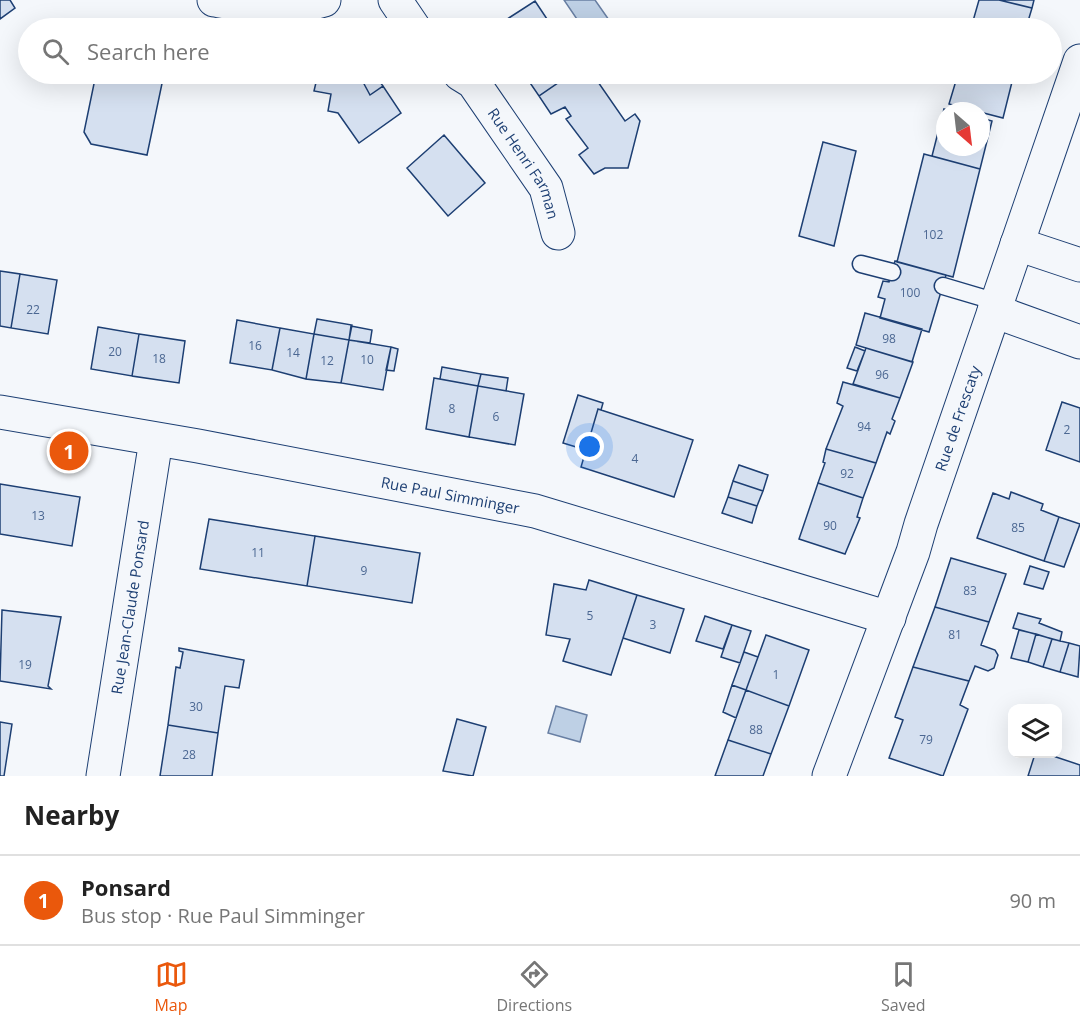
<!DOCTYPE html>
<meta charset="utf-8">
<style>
body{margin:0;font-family:"Open Sans",sans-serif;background:#f6f6f6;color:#222}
.controls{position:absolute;right:18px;bottom:18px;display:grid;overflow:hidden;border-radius:12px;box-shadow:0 6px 24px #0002}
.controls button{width:54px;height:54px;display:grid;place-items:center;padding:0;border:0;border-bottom:2px solid #e0e0e0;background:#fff;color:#222;font:30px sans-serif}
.compass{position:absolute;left:936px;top:102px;width:54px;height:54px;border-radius:50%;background:#fff;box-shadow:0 6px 24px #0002;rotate:152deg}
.you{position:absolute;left:590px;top:447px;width:21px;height:21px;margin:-15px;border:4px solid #fff;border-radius:50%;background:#1a73e8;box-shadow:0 0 0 9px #1a73e833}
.badge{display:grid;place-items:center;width:39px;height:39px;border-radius:50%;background:#ea580c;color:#fff;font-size:20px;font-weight:700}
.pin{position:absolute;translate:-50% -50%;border:3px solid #fff;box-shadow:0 2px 6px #0006}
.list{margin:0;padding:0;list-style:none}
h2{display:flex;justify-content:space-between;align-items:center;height:78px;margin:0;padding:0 24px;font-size:26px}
h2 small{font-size:20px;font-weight:400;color:#767676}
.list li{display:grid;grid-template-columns:39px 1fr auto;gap:18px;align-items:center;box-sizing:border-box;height:90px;padding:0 24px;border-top:2px solid #e0e0e0}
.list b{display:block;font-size:22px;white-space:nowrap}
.list p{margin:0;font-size:20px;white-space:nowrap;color:#767676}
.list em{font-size:20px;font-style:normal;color:#767676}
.icon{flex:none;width:33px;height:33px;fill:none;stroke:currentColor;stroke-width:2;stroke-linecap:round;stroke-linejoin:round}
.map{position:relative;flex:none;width:1080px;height:776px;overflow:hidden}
.search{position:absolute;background:#fff;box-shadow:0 6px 24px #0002;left:18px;right:18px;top:18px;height:66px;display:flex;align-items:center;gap:15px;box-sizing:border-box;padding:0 21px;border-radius:33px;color:#767676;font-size:22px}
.sheet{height:168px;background:#fff}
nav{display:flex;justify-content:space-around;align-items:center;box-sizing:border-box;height:84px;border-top:2px solid #e0e0e0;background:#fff;font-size:16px;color:#767676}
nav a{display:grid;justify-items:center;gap:3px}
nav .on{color:#ea580c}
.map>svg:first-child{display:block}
.water{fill:#bed0e5;stroke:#687fa3;stroke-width:1.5}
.building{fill:#d5e0f0;stroke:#1d3f73;stroke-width:1.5}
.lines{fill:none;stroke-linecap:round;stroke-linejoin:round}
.service-casing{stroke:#1d3f73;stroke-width:19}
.minor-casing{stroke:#1d3f73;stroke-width:35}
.tertiary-casing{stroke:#1d3f73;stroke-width:35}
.service{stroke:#f4f7fb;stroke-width:16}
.minor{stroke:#f4f7fb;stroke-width:33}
.tertiary{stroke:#f4f7fb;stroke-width:33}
.labels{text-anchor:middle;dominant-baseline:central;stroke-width:4.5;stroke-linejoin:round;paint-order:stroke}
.number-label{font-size:12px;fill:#4b6792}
.street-label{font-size:15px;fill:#1d3f73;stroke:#f4f7fb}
</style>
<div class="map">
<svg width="1080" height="776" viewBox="0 0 1080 776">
<rect width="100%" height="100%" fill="#f4f7fb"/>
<path class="water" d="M564,0H595L609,20L595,28H583Z
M556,706L587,715L580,742L548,733Z"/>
<path class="building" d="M0,0H10L15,8L0,19Z
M979,0H999L1032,8L1026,28H971Z
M999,0H1034L1032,8Z
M535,1L553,28H501L498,25Z
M96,74H164L147,155L91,144L84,132Z
M318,74H373L363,82L370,95L383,86L401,113L359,143L338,113L328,111L331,94L314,91Z
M374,74L383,86L370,95L363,82Z
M524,74H571L539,96Z
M571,74H604L606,77L598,82L625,121L635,114L640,121L628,168H605L594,174L579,155L588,148L566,119L571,116L565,107L551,114L539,96Z
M958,74H1014L1003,118L949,104Z
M944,109L953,111H945V147H981V118L992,121L980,169L932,156Z
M444,135L485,183L448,216L407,168Z
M823,142L856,151L834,246L799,236Z
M924,154L980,169L953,277L897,262Z
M895,261L946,275L929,332L880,318L885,299L878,297L883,281L889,282Z
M0,271L20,274L11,328L0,326Z
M20,274L57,280L48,334L11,328Z
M865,313L922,329L912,362L856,345Z
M317,319L352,325L349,340L314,334Z
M237,320L280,328L272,370L230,363Z
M351,326L372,330L370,343L349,340Z
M98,327L139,334L132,376L91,369Z
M280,328L314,334L306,379L272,370Z
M139,334L185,341L179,383L132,376Z
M314,334L349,340L341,383L306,379Z
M349,340L391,347L383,390L341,383Z
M391,347L398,349L394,371L386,370Z
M855,347L865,351L857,371L847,368Z
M866,348L913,362L900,398L853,384Z
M442,367L481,374L478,386L440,379Z
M481,374L508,378L506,391L478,386Z
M434,378L478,386L469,437L426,429Z
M843,382L900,398L892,419L895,421L890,434L887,432L876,463L826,449L843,406L837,403Z
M478,386L524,394L515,445L469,437Z
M578,395L603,403L601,410L598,409L586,450L563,443Z
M1062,402L1080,408V462L1046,450Z
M598,409L693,440L674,497L581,467Z
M826,449L876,463L863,498L818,483L825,463L823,462Z
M739,465L768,475L763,491L733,481Z
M733,481L763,491L757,506L728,497Z
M818,483L863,498L857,517L860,518L845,554L799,539Z
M0,484L80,497L72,546L0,534Z
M1011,492L1043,504L1041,510L1059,517L1044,561L977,538L993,493L1009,499Z
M728,497L757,506L752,523L722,513Z
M1059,517L1080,524L1064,567L1044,561Z
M209,519L315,536L307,586L200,569Z
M315,536L420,553L412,603L307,586Z
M951,558L1006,574L989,622L935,607Z
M1030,566L1049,572L1043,589L1024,584Z
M589,580L637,595L611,675L563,661L570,639L546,635L554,584L586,590Z
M637,595L684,609L670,653L623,638Z
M935,607L989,622L981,645L995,650L998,655L994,668L988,671L975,666L969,681L913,667Z
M2,610L61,617L48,686L51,689L0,681Z
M1018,613L1041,619L1039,623L1062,632L1060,641L1013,628Z
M705,616L732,625L723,649L696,641Z
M732,625L751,631L740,663L721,657Z
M1019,630L1036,634L1028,662L1011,658Z
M1036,634L1052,639L1043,667L1028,662Z
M766,635L809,650L789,706L746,690Z
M1052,639L1069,643L1060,672L1043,667Z
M1069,643L1080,646L1078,677L1060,672Z
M179,648L244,660L239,688L225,686L218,733L168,725L176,667L180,668L183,652L179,651Z
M744,652L758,657L746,690L732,685Z
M913,667L969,681L960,705L968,709L943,776L889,758L903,720L895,717Z
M732,685L746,690L736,718L723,712Z
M746,690L789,706L771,754L728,740Z
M457,719L486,727L473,776L443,771Z
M0,722L12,724L4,776H0Z
M168,725L218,733L212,776H160Z
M728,740L771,754L763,776H715Z
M1035,754H1047L1080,765V776H1028Z"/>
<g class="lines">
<g class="service-casing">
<path id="service" d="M861,264L892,272
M943,286L997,302"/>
</g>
<g class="minor-casing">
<g id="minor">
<path d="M214,0C253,6 286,12 324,0"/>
<path d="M395,0L414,28"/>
<path id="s1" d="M460,74L473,82L546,188L558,233"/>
<path d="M1017,244L1080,265"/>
<path d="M994,311L1080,342"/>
<path id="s2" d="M0,412L198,446L535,511L889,618"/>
<path id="s3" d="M103,776L156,440"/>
</g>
</g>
<g class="tertiary-casing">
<g id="tertiary">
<path id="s4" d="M829,776L913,552L921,524L1080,61"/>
</g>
</g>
<use href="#service" class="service"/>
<use href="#minor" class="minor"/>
<use href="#tertiary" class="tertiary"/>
</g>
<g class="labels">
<g class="number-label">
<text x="933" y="234">102</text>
<text x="910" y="292">100</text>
<text x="33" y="309">22</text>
<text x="889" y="338">98</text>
<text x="255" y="345">16</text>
<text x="115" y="351">20</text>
<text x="293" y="352">14</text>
<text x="159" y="358">18</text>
<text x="367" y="359">10</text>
<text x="327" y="360">12</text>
<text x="882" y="374">96</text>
<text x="452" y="408">8</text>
<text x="496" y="416">6</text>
<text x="864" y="426">94</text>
<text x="1067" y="429">2</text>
<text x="635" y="458">4</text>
<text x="847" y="473">92</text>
<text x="38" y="515">13</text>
<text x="830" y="525">90</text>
<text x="1018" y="527">85</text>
<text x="258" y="552">11</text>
<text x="364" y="570">9</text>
<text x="970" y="590">83</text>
<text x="590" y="615">5</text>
<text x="653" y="624">3</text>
<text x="955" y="634">81</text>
<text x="25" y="664">19</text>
<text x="776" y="674">1</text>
<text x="196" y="706">30</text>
<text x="756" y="729">88</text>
<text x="926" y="739">79</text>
<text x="189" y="754">28</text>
</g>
<g class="street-label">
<text stroke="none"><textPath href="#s1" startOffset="112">Rue Henri Farman</textPath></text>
<text stroke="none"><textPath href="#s4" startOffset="380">Rue de Frescaty</textPath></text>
<text stroke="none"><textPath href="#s2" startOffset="458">Rue Paul Simminger</textPath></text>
<text stroke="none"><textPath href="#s3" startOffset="171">Rue Jean-Claude Ponsard</textPath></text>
</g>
</g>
</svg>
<div class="controls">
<button><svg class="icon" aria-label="layers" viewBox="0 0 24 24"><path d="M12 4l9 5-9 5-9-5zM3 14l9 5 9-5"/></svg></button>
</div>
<svg class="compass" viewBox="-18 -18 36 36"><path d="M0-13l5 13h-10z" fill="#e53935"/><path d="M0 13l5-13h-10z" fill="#767676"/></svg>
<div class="you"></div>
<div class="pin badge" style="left:69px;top:451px">1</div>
<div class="search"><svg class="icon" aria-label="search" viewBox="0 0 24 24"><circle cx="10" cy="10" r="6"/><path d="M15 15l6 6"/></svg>Search here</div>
</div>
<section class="sheet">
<h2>Nearby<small></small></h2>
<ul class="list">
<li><span class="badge">1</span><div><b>Ponsard</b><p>Bus stop · Rue Paul Simminger</p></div><em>90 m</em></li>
</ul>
</section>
<nav>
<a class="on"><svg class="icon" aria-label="map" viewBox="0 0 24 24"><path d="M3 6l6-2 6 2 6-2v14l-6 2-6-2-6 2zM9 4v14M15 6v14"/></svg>Map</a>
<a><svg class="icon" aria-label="directions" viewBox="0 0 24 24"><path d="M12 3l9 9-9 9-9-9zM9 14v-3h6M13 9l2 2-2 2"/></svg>Directions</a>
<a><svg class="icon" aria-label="saved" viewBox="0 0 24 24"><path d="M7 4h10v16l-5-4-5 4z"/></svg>Saved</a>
</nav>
